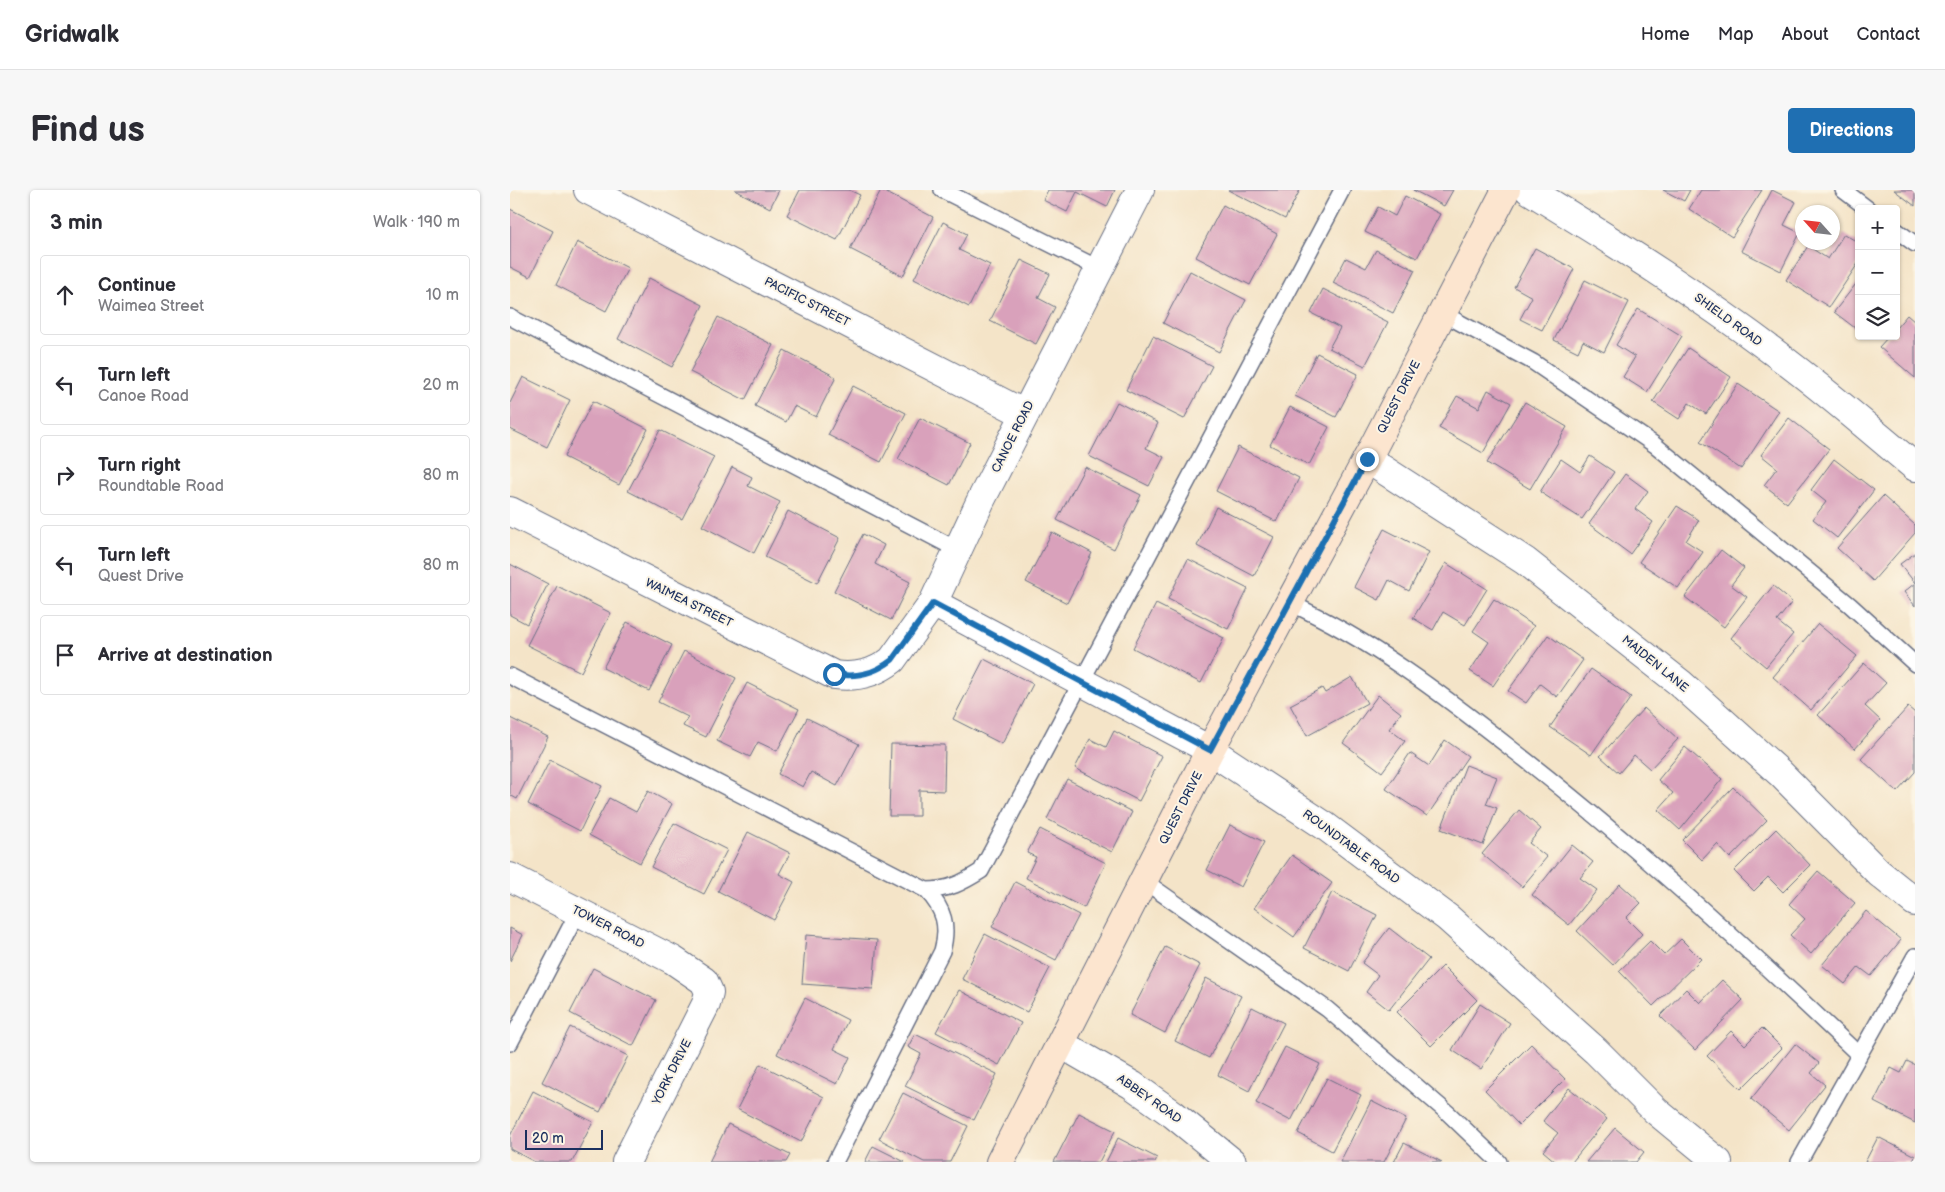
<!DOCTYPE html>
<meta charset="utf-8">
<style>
body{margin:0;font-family:"Balsamiq Sans",sans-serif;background:#f7f7f7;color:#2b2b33}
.controls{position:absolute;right:15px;top:15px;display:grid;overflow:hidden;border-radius:5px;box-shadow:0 1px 4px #0004}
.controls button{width:45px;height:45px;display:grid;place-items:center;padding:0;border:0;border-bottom:1px solid #e1e1e2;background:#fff;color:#2b2b33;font:25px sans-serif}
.compass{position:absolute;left:1285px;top:15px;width:45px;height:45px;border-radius:50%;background:#fff;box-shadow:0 1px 4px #0004;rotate:297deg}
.scale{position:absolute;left:15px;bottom:12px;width:78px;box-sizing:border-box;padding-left:5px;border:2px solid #1b2f5e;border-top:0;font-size:14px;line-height:18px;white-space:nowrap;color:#1b2f5e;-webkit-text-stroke:4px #fcf5e5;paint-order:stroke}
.stop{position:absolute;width:15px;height:15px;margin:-11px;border:4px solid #1f6fb2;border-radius:50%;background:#fff}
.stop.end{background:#1f6fb2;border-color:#fff;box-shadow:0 1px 5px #0008}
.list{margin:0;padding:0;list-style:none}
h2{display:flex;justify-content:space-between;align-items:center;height:65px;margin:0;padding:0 20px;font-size:21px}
h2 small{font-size:16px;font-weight:400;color:#7c7c81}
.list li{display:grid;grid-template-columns:32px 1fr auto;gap:15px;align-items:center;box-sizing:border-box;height:80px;margin:0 10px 10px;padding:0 10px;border:1px solid #e1e1e2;border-radius:5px}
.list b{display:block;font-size:19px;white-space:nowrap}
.list p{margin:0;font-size:16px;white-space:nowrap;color:#7c7c81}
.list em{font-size:16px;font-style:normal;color:#7c7c81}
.icon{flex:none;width:28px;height:28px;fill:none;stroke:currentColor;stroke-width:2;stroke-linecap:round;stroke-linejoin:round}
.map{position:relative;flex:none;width:1405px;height:972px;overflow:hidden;border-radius:5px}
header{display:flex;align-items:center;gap:30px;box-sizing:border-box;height:70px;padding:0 25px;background:#fff;border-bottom:1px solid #e1e1e2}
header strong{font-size:24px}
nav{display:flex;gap:28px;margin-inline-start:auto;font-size:18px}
.intro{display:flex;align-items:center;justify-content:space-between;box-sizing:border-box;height:120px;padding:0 30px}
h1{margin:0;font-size:35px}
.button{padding:12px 22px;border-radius:5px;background:#1f6fb2;color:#fff;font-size:18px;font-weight:700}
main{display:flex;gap:30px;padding:0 30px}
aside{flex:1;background:#fff;border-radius:5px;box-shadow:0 1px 4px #0004}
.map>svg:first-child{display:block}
.building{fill:#d9a1bb}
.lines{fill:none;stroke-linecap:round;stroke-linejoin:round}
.lane-casing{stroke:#676e83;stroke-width:18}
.street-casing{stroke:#676e83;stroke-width:30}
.secondary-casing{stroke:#676e83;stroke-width:30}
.lane{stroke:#fff;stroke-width:15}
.street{stroke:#fff;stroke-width:28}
.secondary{stroke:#fce5cf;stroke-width:28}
.route{stroke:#1f6fb2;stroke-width:6}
.labels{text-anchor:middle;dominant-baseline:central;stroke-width:4;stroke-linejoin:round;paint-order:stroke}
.street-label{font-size:12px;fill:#1b2f5e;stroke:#fcf5e5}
</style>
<header>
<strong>Gridwalk</strong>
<nav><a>Home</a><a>Map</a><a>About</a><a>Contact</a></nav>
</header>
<div class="intro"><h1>Find us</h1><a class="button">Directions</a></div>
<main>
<aside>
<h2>3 min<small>Walk · 190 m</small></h2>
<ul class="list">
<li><svg class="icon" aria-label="ahead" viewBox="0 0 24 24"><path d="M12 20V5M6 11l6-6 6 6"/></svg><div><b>Continue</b><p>Waimea Street</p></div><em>10 m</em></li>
<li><svg class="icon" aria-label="left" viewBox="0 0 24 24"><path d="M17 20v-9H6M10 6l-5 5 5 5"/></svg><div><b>Turn left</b><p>Canoe Road</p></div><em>20 m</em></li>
<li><svg class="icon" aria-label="right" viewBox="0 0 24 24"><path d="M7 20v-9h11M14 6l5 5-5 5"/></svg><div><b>Turn right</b><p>Roundtable Road</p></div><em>80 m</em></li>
<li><svg class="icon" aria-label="left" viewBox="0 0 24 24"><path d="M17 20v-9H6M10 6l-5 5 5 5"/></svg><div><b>Turn left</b><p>Quest Drive</p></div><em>80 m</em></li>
<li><svg class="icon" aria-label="arrive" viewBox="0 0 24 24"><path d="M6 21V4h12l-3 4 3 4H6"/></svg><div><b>Arrive at destination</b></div></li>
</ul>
</aside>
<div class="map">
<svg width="1405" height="972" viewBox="0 0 1405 972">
<rect width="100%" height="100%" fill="#fcf5e5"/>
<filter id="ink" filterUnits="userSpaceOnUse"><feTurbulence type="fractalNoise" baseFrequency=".02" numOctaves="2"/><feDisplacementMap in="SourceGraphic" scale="10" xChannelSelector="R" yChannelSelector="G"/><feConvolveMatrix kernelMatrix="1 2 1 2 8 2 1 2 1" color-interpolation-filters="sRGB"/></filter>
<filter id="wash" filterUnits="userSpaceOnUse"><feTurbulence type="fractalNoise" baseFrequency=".0096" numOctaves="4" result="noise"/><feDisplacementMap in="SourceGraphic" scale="20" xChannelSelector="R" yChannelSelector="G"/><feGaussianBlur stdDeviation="1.12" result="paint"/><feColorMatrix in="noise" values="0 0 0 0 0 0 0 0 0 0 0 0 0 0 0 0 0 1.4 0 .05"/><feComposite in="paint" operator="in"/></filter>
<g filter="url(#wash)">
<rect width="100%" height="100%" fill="#f4e4c8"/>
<g id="blocks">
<path class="building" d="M225,0H269L260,18Z
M290,0H339L350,5L327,50L277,25Z
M371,0L423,27L393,86L340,59Z
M538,0H605L597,17L567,2L557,22L533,10Z
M718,0H790L775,29Z
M903,0H943L934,16Z
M1153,0H1180L1174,11Z
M1191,0H1252L1222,47L1179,19Z
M1262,0L1286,12L1274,35L1290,43L1271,81L1231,61Z
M1384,0H1405V16Z
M895,6L930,24L907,68L855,42L868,17L885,26Z
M713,15L767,44L740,95L686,67Z
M0,19L43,41L20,87L0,77Z
M433,32L457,44L449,60L480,75L459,117L404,89Z
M1334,44L1349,53V72L1319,117L1276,90L1298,56L1318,69Z
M67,52L118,78L96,121L46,95Z
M1025,58L1064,79L1032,140L1010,129L1022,107L1004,97Z
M866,60L905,80L883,123L823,93L836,68L856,78Z
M511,70L540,84L528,108L545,117L526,154L480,131Z
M680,81L736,110L709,162L653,133Z
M139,88L193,115L162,177L108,149Z
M1075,90L1119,112L1094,162L1073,151L1068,162L1044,150Z
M1349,90V141L1324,122Z
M813,99L878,132L855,176L819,158L830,138L801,123Z
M1128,119L1172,146L1137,202L1113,187L1125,167L1106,155Z
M1397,125L1405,132V188L1369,157L1379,146H1386V138Z
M208,127L263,155L235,210L180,182Z
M643,146L702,176L674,229L616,200Z
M1178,158L1221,187L1196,224L1179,213L1169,229L1143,212Z
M274,160L326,187L306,227L284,216L276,232L245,216Z
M807,163L848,184L826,227L785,206Z
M13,187L60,210L37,257L0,239V213Z
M1228,194L1269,221L1231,279L1190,252Z
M343,196L396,223L371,272L318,245Z
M978,200L1001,213L973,263L929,238L947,206L969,218Z
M83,211L138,239L109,295L54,267Z
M607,212L648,233L636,258L654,267L639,296L579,266Z
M1015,212L1057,237L1020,299L977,273Z
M780,217L819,237L799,275L760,255Z
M410,228L460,253L439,295L388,269Z
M1279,228L1319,259L1277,313L1254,295L1267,278L1251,265Z
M150,240L204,267L172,329L118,301Z
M728,257L789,288L767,332L706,301Z
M1080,266L1104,282L1072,329L1030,302L1051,269L1070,282Z
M1324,269L1364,300L1327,348L1303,329L1316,312L1301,300Z
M222,277L242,287L238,296L270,312L244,363L192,336Z
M575,277L631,305L604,359L547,330Z
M1115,284L1138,301L1125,319L1143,332L1120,364L1079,334Z
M1373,306L1405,335V343L1363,391L1327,358Z
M1167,316L1189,330L1176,351L1193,362L1168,398L1129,372Z
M706,317L764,347L744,386L687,356Z
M278,321L330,348L307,393L255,367Z
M874,339L919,362L899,401L879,390L869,410L844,397Z
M542,342L582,363L557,413L516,392Z
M353,344L374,355L365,374L400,392L381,430L324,401Z
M1211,360L1234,378L1221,395L1237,407L1214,437L1175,407Z
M1405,363V416L1394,402L1405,393L1390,374Z
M678,369L738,399L718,439L658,409Z
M936,373L977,399L955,435L933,422L923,440L903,428Z
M0,374L38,394L17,434L0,425Z
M47,396L101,423L71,482L17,455Z
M1263,396L1282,412L1267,431L1283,444L1256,477L1221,448Z
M984,409L1024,436L983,496L960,481L979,452L963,441Z
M646,414L714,448L691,493L623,458Z
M117,432L162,455L139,501L93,478Z
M1308,434L1347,466L1301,520L1263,487Z
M1038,445L1073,470L1047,507L1030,494L1016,513L998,501Z
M174,461L226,488L196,547L173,536L178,527L148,512Z
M474,469L523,494L492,554L443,529Z
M1354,473L1376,493L1355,516L1370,530L1345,559L1308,525Z
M1081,479L1121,507L1081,565L1040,537Z
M842,487L857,513L797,546L780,515L812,498L815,503Z
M237,493L289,519L267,561L248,552L240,567L207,551Z
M868,505L891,523L879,539L895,551L872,582L833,553Z
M1398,517L1405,523V582L1387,602L1351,569Z
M1134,518L1168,549L1140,579L1124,565L1109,583L1090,566Z
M0,528L38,547L7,609L0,605Z
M297,528L349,554L327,596L301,582L293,597L268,584Z
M604,541L652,566L629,611L565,578L580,549L596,557Z
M935,550L958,566L917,626L876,599L900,563L919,576Z
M381,554L435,555L434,601L409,600V626H379Z
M1175,557L1212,589L1170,640L1148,620L1163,603L1148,590Z
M40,570L92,596L70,641L18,614Z
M956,575L987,587L976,614L987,618L973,655L931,639Z
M557,589L622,622L602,662L537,629Z
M1223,597L1257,630L1220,668L1207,654L1192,670L1172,650Z
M138,601L162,614L130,673L79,645L99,608L126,622Z
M1009,620L1031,639L1019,653L1037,667L1012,697L972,664Z
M164,633L217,660L194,704L141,677Z
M720,635L754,652L731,697L697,680Z
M530,639L596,673L574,718L516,688L526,667L517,663Z
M1266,639L1300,675L1273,702L1258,687L1244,701L1224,681Z
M238,642L280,663L269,684L284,692L264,730L208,701Z
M1062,655L1083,672L1070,688L1087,700L1059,735L1022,705Z
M782,665L822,693L784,747L744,718Z
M1308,681L1345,713L1301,764L1280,745L1295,729L1279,714Z
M505,692L569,725L546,770L482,737Z
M1110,694L1131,713L1116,728L1132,744L1103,775L1067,741Z
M822,702L867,725L839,781L794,758Z
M1356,721L1391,750L1361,786L1349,777L1335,794L1312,775Z
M0,738L13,745L0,771Z
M879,738L919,769L879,820L856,802L868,785L852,773Z
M475,744L540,778L517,822L452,789Z
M296,745L367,750L363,799L292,794Z
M1171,749L1191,769L1143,816L1109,781L1140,751L1154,765Z
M655,757L690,775L655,843L620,825Z
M933,776L967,810L921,856L887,822Z
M83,778L146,810L123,856L60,823Z
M696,788L731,806L699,868L665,851Z
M1212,790L1233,810L1185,860L1150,826L1176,799L1190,813Z
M449,800L511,833L489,875L426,842Z
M295,808L338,830L324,859L340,867L327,894L267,864Z
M970,814L1000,833L971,879L942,860Z
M742,817L774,833L739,901L708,885Z
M60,837L118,866L90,922L32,892Z
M1252,838L1272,858L1231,899L1197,866L1221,841L1235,855Z
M405,844L487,884L464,930L395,896L411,864L398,857Z
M1021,854L1055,889L1009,935L975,900Z
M1285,854L1309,873L1301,883L1315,895L1279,940L1241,909Z
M775,857L810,874L781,931L746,913Z
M1397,871L1405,875V933L1364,912L1381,878L1391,883Z
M250,874L314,907L291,952L227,919Z
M817,888L851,905L822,961L788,943Z
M1059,898L1097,929L1062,972H1046L1033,961L1048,943L1033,931Z
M23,901L83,932L62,972H25L0,959V946Z
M393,903L458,936L440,972H414L369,949Z
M861,911L896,929L874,972H830Z
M569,923L605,941L589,972H544Z
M218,934L280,965L276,972H199Z
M1105,938L1134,962L1126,972H1076Z
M1368,947L1405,966L1403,972H1355Z
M608,948L647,968L645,972H596Z
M894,953L932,972H884Z
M363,956L395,972H355Z"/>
</g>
</g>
<g filter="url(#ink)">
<use href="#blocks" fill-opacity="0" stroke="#676e83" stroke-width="1"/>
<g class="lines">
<g class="lane-casing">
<path id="lane" d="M432,0L590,79
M1333,0L1358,19
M1386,40L1405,54
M932,123L1023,172L1145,255L1340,415L1405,474
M0,127L448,360
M780,413C861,450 933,505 1003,560C1125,655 1238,759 1349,865
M0,486L416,700C434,719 439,736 432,761L325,972
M634,691L817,819L939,924L989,972
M416,700C439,700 452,693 471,681L832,0
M0,853L68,722
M1289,972L1405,766"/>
</g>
<g class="street-casing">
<path id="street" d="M78,0L515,224
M1019,0C1109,55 1198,111 1282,176C1324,208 1364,243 1405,277
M857,269L1015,371L1170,493L1270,583L1369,683L1405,712
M0,321L324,485C346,488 364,484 382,470L423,413L471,310L630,0
M423,413L700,560L815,636L938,728L1086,861L1146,921L1208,972
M0,687L163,770L194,791L199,802L196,814L116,972
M551,854L622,895L663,924L722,972"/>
</g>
<g class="secondary-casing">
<path id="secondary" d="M490,972L700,560L857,269L996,0"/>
</g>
<use href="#lane" class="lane"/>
<use href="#street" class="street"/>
<use href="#secondary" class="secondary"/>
</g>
</g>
<g class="lines" filter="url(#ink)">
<path class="route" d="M324,484C346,488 364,484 382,470L423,413L700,560L857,269"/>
</g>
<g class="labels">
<g class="street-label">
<text transform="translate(297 112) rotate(27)">PACIFIC STREET</text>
<text transform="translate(1218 130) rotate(36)">SHIELD ROAD</text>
<text transform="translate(889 207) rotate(-63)">QUEST DRIVE</text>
<text transform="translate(503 247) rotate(-63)">CANOE ROAD</text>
<text transform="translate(179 413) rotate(26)">WAIMEA STREET</text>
<text transform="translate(1145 474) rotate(39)">MAIDEN LANE</text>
<text transform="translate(671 618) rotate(-63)">QUEST DRIVE</text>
<text transform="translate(841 657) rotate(36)">ROUNDTABLE ROAD</text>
<text transform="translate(98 737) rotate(27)">TOWER ROAD</text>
<text transform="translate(162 882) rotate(-63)">YORK DRIVE</text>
<text transform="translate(639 909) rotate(35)">ABBEY ROAD</text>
</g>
</g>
</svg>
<div class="controls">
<button>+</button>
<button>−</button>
<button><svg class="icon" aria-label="layers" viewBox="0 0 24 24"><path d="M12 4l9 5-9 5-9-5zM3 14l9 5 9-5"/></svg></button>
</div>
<svg class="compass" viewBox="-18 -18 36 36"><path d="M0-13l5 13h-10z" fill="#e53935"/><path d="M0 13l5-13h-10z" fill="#7c7c81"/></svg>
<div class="scale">20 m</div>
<div class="stop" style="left:324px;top:484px"></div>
<div class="stop end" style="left:857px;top:269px"></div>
</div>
</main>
